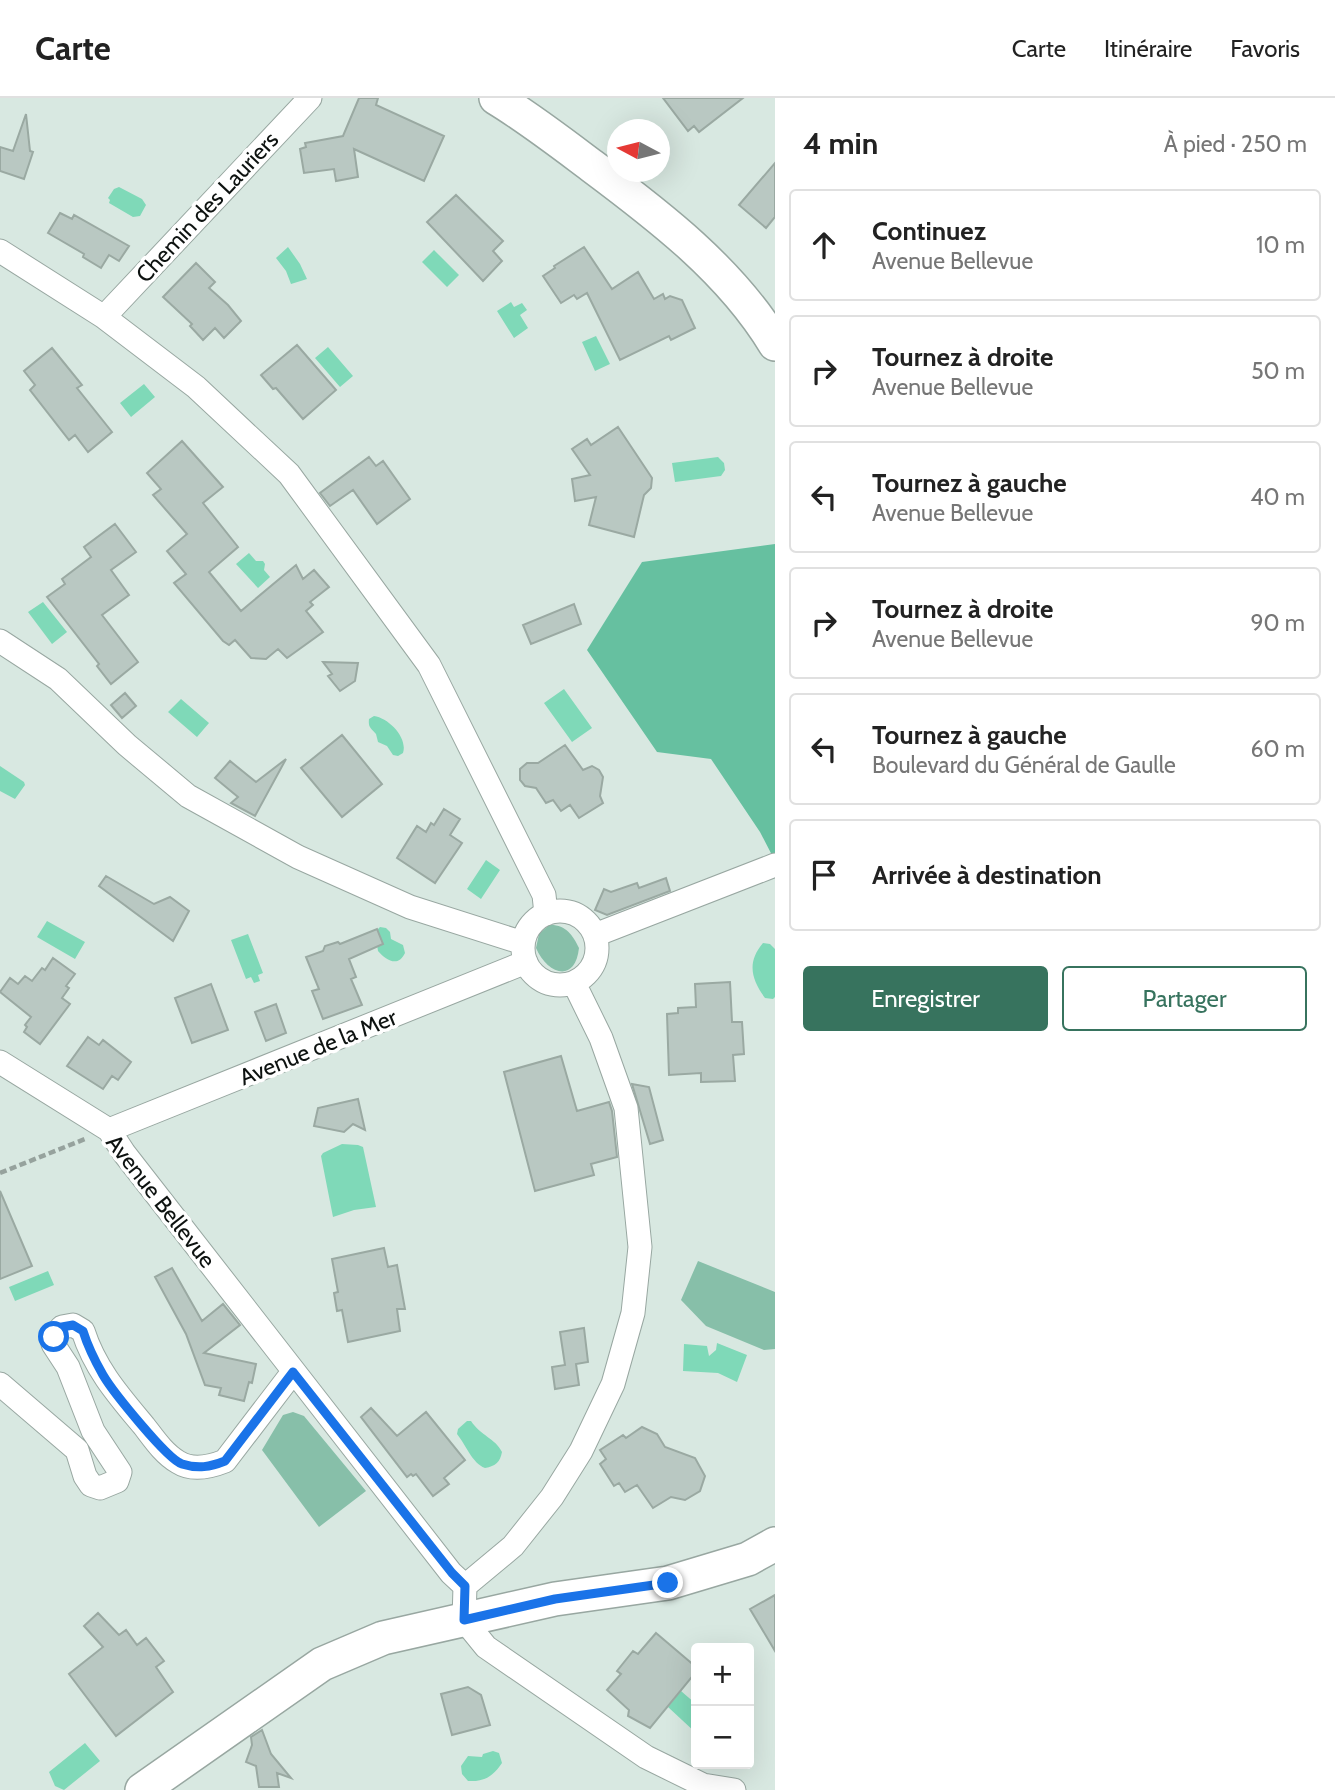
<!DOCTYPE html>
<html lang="fr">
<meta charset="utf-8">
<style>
body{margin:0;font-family:Cabin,sans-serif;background:#f6f6f6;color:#222}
.controls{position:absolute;right:21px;bottom:21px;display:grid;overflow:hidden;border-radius:7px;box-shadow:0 7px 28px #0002}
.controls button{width:63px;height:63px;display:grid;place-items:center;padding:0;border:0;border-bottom:2px solid #e0e0e0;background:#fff;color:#222;font:35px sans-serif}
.compass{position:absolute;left:607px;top:21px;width:63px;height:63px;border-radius:50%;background:#fff;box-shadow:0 7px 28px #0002;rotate:277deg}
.stop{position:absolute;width:21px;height:21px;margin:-16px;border:5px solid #1a73e8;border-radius:50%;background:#fff}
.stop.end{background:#1a73e8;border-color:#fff;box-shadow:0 2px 7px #0008}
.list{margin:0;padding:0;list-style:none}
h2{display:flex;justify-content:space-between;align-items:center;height:91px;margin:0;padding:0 28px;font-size:30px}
h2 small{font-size:23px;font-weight:400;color:#767676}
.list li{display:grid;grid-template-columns:46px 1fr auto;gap:21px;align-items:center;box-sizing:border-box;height:112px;margin:0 14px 14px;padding:0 14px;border:2px solid #e0e0e0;border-radius:7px}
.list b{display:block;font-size:26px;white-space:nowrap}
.list p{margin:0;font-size:23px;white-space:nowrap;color:#767676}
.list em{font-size:23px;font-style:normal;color:#767676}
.actions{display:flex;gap:14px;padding:21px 28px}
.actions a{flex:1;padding:16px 0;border:2px solid #37735e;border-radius:7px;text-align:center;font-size:24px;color:#37735e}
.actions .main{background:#37735e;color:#fff}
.icon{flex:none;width:38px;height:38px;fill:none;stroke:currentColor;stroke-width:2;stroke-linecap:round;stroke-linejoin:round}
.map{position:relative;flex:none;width:775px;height:1692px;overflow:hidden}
header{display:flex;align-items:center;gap:42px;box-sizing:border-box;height:98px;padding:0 35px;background:#fff;border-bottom:2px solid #e0e0e0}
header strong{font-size:33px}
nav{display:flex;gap:38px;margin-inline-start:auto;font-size:24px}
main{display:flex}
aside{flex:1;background:#fff}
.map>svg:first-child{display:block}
.green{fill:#87bfa9}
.forest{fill:#66c0a0}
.water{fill:#7fd9b8}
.building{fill:#b9c8c2;stroke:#9aa9a2;stroke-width:2}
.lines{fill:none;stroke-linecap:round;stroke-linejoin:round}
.street-casing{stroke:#98a7a1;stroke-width:25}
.secondary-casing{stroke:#98a7a1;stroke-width:36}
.path{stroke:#96a29d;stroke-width:4.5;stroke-dasharray:7 3.5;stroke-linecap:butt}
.street{stroke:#fff;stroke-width:23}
.secondary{stroke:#fff;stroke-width:33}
.route{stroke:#1a73e8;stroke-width:9}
.labels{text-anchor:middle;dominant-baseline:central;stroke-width:7;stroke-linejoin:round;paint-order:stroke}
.street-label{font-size:23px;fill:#0d1210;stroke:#fff}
</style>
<header>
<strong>Carte</strong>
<nav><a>Carte</a><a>Itinéraire</a><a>Favoris</a></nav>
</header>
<main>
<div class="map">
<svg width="775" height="1692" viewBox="0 0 775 1692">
<rect width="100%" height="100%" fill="#d8e8e1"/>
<path class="green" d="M549,827C565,826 573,837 579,850C575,886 547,876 536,850L539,836Z
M698,1163L775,1194V1251L764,1252L706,1228L681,1202Z
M293,1314L304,1318L366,1393L319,1429L262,1352L283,1317Z"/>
<path class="forest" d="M775,446V763L760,734L711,661L657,654L587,552L642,464Z"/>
<path class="water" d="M119,89L142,101L146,107L140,118L133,119L109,105L110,102L108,100L114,91Z
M288,149L300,166L307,181L291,186L286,173L276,160Z
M434,152L459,177L447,189L422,164Z
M511,204L514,209L522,205L527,212L520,217L528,230L514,240L497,213Z
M596,238L610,266L595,273L582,244Z
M328,249L353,278L340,289L315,260Z
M144,286L155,299L131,319L120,305Z
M718,359L724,365L725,372L721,378L675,384L672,365Z
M249,455L256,463H263L265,466L264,472L270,479L258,490L236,466Z
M43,504L67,534L52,546L28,514Z
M564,591L592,630L572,644L544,605Z
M181,601L209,625L197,639L168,614Z
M374,618C389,620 408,640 403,655L398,658L393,657L387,648L378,644L376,636C371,630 368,630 369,621Z
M0,668L24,684L25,687L15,701L0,693Z
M486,762L500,772L481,801L467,791Z
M47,823L85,844L75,861L37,839Z
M380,829L386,830L390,834L391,841L403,847L405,855C398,870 386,862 378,853L375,834Z
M248,836L263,875L258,877L260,883L254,885L251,879L246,881L231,842Z
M763,845L770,846L775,851V899L773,901L765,900C752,882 746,865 763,845Z
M342,1046L358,1047L363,1049L376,1109L354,1112L333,1119L321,1058L323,1055Z
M48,1173L54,1187L15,1203L9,1189Z
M717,1245L747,1257L737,1284L718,1275L683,1273L684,1246L707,1248L709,1258L716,1252Z
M467,1323H471C481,1338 495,1340 502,1354C500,1364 496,1368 485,1370C472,1365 466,1347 457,1336L458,1331Z
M681,1593L696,1606V1635L668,1609Z
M85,1645L100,1663L64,1692L55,1688L49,1674Z
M493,1653L499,1655L502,1665C493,1678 485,1684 468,1683L462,1676L461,1668L468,1658L482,1659L483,1656Z"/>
<path class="building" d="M359,0H378L376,7L444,38L424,83L354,51L358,79L336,83L334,71L304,75L300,51L306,49L305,45L343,38Z
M663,0H743L699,34L694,28L688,33Z
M26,16L30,53L33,54L24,81L0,73V49L13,53Z
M775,65V119L766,130L739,107Z
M456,97L503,143L493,153L502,163L483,183L427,124Z
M60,115L72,121L74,117L129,148L119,163L109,157L101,170L83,159L84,156L48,135Z
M584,149L612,191L638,174L654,201L663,196L665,201L670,198L682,202L695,230L671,242L669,238L620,262L587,195L577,201L574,197L561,205L543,178L555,170L554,168Z
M196,165L215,184L209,190L228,207L241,223L224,240L215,230L203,242L190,228L192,226L163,199Z
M297,247L336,292L303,321L276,290L273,291L261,277Z
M52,250L82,287L77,290L112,334L88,354L75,337L69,342L30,292L35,287L24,273Z
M618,329L652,380L651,390L644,397L634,439L589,427L596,399L575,403L572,381L590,377L572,351L587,341L591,347Z
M182,343L223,389L203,405L238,449L209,474L241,513L296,467L303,481L314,472L329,489L310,504L313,507L306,513L323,534L287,560L278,551L266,561L251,560L235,542L229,547L223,543L174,485L186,476L167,453L187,436L153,397L161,391L147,375Z
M369,359L376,368L383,363L410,401L377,426L353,392L330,408L320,395Z
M115,426L136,454L111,472L129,497L102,517L138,564L111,586L97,568L99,566L47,499L65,486L62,481L91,459L84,449Z
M574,506L581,526L531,546L523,527Z
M323,564L358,565L355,583L340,593L328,578L332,576Z
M125,595L136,608L122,620L111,607Z
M342,637L382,686L342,719L301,670Z
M565,647L583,672L592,668L599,672L603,679L600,698L603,705L579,720L570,707L561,713L553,702L546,705L536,690L525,688L520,682V671L527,665H538Z
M286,661L255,718L231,705L238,699L215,680L230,663L256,684Z
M444,711L460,721L450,737L462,745L435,785L397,760L417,728L426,734L431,725L434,727Z
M106,778L154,806L170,799L189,813L173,843L99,788Z
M666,780L670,793L607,817L595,812L604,791L611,794L637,785L639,790Z
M377,831L383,846L349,861L356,879L351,881L362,907L323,921L312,893L319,891L306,859L323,853L325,848L338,844L340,846Z
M53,860L75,876L66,888L69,890L62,900L70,906L40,946L24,934L27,929L25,927L31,919L0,894L10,880L18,886L25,878L32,883L42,870L45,872Z
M730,884L732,924H742L744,956L733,957L735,983L701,984V975L669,977L667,916L678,915V910L696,909L695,886Z
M211,886L228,932L192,945L175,900Z
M276,906L286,935L266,943L255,914Z
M88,939L99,947L103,942L131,964L118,982L112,978L103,991L67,968Z
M561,958L577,1013L609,1004L612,1013L617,1059L591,1066L594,1077L535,1093L504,974Z
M632,986L649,989L663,1042L650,1046Z
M358,1001L365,1032L353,1026L344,1034L314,1028L318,1010Z
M0,1093L32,1168L0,1181Z
M384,1150L388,1169L397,1167L405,1211H397L400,1233L348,1244L342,1212L337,1213L334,1195L338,1194L332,1161Z
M172,1170L202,1223L223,1206L240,1227L204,1255L256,1266L252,1285L249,1284L244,1303L219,1297L221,1290L205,1287L186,1236L155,1179Z
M584,1230L588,1264L576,1266L579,1287L555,1291L552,1269L565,1267L560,1234Z
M371,1310L397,1338L426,1314L465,1362L444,1380L449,1386L433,1398L416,1376L413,1378L411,1376L407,1379L361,1319Z
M642,1329L657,1336L665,1349L695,1360L705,1378L700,1393L685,1402L671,1399L653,1410L637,1387L625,1394L619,1385L614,1388L600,1366L606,1361L600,1352L623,1337L626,1340Z
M775,1497V1553L750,1511Z
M98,1515L119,1537L126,1532L137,1547L146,1540L164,1563L156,1569L173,1594L116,1638L69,1576L103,1549L84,1528Z
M656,1535L696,1569V1574L650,1630L628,1618L629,1612L607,1592L621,1576L617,1573L633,1553L638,1556Z
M468,1589L481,1597L490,1627L452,1637L441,1596Z
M262,1632L271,1656L291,1680L277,1675L279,1689H259L256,1668L246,1664L252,1647L251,1639Z"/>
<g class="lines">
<g class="street-casing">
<path id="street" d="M0,153L104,219L196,289L289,376L429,567L544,797L546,816
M104,219L310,0
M0,543L58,581L127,647L188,698L298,759L410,809L523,845
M523 850a37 37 0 1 1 74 0a37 37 0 1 1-74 0Z
M595,837L775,767
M574,885L601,940L626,1010L640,1149L633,1215L613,1286L581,1353L552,1399L513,1448L465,1488L464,1522L486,1549L646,1659L703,1687L734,1692
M0,964L109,1032L124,1055L451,1475L465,1488
M109,1032L526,864
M0,1286L77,1352L85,1378L91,1387L100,1390L117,1383L120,1374L93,1333L68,1269L53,1246L54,1239L62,1229L73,1227L83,1233C95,1271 119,1298 144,1328C154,1341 164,1356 178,1364C192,1373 210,1369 225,1363L293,1274"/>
</g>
<g class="secondary-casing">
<path id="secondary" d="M496,0C529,20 560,44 592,68C659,118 731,173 775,246
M142,1692L322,1566L383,1540L555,1501L668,1485L748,1461L775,1446"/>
</g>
<path class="path" d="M0,1075L85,1041"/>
<use href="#street" class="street"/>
<use href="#secondary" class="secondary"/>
</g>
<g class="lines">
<path class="route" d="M54,1239L62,1229L73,1227L83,1233C88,1249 95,1263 103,1277C113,1294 167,1361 182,1366C198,1371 210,1369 225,1363L293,1274L452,1475L465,1488L464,1522L555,1501L668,1485"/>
</g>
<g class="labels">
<g class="street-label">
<text transform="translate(207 109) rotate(-47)">Chemin des Lauriers</text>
<text transform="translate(318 949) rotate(-22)">Avenue de la Mer</text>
<text transform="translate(161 1103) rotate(52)">Avenue Bellevue</text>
</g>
</g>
</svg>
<div class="controls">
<button>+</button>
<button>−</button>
</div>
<svg class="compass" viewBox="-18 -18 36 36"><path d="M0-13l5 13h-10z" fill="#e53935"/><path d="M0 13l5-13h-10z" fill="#767676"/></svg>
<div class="stop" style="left:54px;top:1239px"></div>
<div class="stop end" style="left:668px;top:1485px"></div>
</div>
<aside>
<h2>4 min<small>À pied · 250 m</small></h2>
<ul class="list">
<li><svg class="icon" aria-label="ahead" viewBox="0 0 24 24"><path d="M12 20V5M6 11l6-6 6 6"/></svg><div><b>Continuez</b><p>Avenue Bellevue</p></div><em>10 m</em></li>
<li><svg class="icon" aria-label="right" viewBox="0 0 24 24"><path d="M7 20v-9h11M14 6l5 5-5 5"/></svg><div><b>Tournez à droite</b><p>Avenue Bellevue</p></div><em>50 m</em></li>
<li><svg class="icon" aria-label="left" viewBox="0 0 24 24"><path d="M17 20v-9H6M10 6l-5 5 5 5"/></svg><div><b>Tournez à gauche</b><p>Avenue Bellevue</p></div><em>40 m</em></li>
<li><svg class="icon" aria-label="right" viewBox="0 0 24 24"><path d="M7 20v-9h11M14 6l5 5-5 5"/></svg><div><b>Tournez à droite</b><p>Avenue Bellevue</p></div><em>90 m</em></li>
<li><svg class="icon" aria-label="left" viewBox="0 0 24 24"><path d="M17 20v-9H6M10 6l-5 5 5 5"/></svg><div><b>Tournez à gauche</b><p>Boulevard du Général de Gaulle</p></div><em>60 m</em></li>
<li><svg class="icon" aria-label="arrive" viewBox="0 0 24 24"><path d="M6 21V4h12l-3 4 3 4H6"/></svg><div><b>Arrivée à destination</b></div></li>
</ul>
<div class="actions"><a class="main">Enregistrer</a><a>Partager</a></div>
</aside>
</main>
